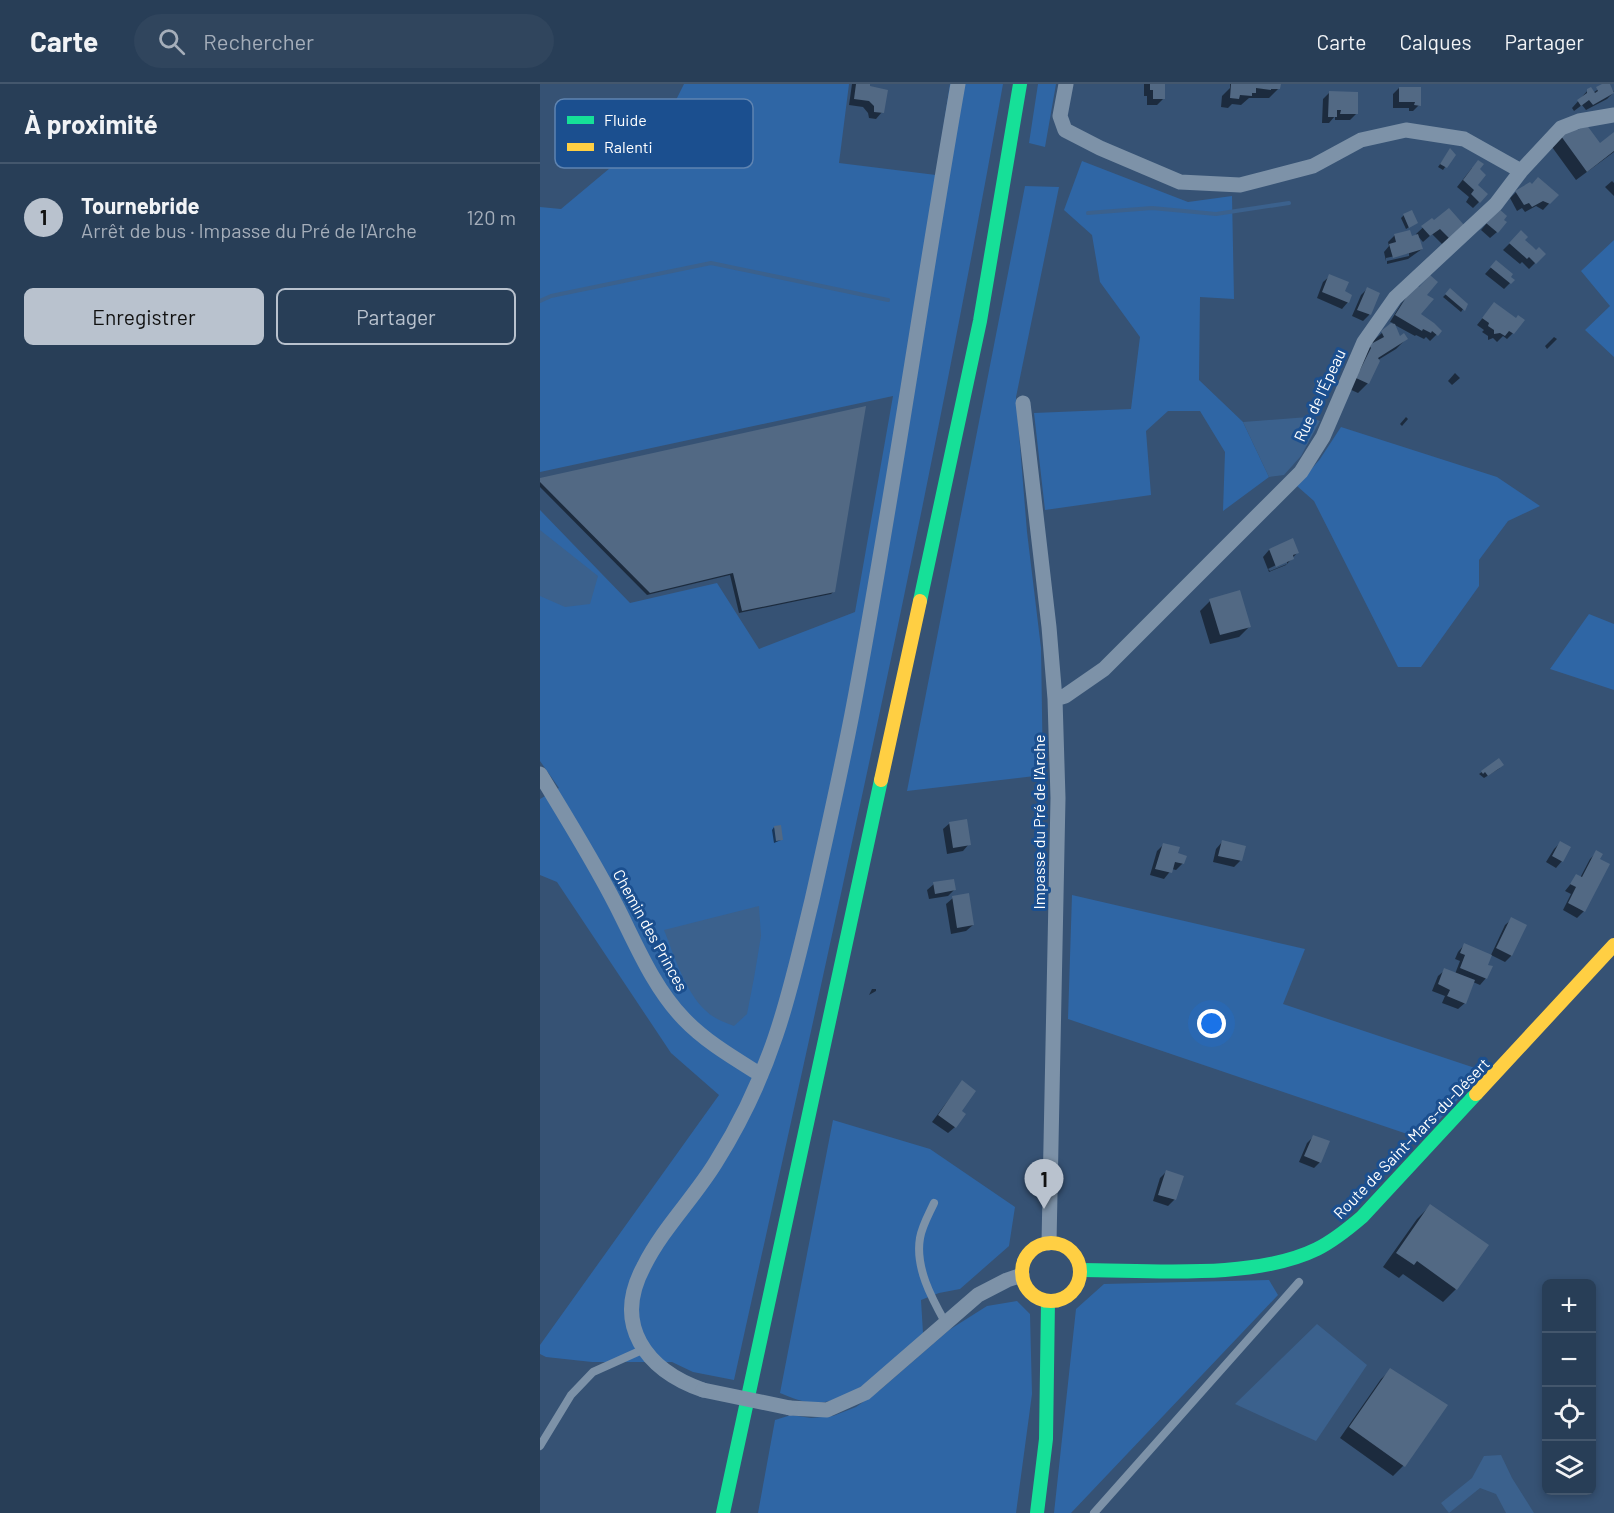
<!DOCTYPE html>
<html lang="fr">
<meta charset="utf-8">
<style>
body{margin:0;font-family:Barlow,sans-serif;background:#30455d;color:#f1f3f6}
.controls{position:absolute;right:18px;bottom:18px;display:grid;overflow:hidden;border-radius:9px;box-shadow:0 3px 9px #0003}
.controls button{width:54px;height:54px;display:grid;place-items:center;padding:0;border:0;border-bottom:2px solid #44576d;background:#283e57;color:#f1f3f6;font:30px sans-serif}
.you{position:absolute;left:672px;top:940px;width:21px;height:21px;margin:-15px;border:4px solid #fff;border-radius:50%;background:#1a73e8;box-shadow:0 0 0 9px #1a73e833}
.badge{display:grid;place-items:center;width:39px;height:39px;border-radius:50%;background:#b9c2ce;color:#111;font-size:20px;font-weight:700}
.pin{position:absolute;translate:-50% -50px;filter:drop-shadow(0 2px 3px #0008)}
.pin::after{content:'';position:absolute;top:32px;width:21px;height:18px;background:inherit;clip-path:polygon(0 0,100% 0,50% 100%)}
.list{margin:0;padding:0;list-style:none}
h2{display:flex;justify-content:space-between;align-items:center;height:78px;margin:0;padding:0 24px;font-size:26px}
h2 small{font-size:20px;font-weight:400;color:#a5aeba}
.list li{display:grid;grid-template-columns:39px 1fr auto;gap:18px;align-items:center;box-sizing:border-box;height:108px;padding:0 24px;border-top:2px solid #44576d}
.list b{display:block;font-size:22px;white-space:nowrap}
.list p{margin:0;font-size:20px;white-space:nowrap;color:#a5aeba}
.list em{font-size:20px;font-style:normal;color:#a5aeba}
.actions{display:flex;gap:12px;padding:18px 24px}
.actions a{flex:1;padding:14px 0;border:2px solid #b9c2ce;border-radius:9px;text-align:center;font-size:21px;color:#b9c2ce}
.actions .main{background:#b9c2ce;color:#111}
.icon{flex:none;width:33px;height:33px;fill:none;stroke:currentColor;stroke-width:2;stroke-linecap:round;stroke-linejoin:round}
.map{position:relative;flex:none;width:1074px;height:1429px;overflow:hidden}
header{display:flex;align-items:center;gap:36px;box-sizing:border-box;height:84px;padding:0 30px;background:#283e57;border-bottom:2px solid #44576d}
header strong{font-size:28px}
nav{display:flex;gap:33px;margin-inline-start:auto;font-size:21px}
.search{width:420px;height:54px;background:#30455d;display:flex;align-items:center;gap:15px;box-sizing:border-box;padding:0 21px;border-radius:33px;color:#a5aeba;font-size:22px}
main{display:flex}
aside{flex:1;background:#283e57}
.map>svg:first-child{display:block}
.green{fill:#2f66a5}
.water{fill:#3b618d}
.shadow{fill:#0007;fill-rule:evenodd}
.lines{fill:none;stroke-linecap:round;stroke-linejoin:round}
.stream{stroke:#3b618d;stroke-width:4}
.building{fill:#526984}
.lane{stroke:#7d92a8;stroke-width:8}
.street{stroke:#7d92a8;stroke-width:15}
.fast{stroke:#16e098;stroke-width:14}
.slow{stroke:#ffcf43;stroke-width:14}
.street-bridge{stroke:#7d92a8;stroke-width:15}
.labels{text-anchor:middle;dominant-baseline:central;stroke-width:6;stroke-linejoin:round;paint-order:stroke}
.street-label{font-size:16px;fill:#fff;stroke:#1b4f8f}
.key{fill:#1b4f8f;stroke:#5f84b1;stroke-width:1.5}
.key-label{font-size:16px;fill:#fff}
</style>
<header>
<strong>Carte</strong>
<div class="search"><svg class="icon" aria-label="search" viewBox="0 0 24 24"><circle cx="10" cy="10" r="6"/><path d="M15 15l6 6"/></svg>Rechercher</div>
<nav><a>Carte</a><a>Calques</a><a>Partager</a></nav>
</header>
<main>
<aside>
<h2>À proximité<small></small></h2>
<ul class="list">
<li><span class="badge">1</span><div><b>Tournebride</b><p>Arrêt de bus · Impasse du Pré de l'Arche</p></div><em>120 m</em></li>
</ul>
<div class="actions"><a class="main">Enregistrer</a><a>Partager</a></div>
</aside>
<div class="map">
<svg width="1074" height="1429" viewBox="0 0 1074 1429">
<rect width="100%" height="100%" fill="#365274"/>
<path class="green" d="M144,0H309L299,79L396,91L410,0H463C386,435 289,866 194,1296L153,1288L132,1278H52L6,1273L0,1270V1261L179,1011L131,969L17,798L0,791V715L19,704L0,677V426L90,519L177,499L219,565L315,528L353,312L0,388V123L21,125L125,38Z
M498,0H516L505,63L489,59Z
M542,77L648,118L692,112L694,215L660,213L659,296L703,338L729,393L683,427L685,368L660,327H628L606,347L611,411L505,426L494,329L591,325L600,253L560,198L552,151L524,126Z
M485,102L519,103L476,313L487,448L501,564L503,691L367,707Z
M1074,156V273L1045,246L1070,222L1041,187Z
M801,343L957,393L1000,422L968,437L939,476V502L881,583H858L774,417L757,402L780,375Z
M1049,530L1074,540V606L1010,585Z
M532,811L765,865L743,920L944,987L882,1055L528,935Z
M293,1036L390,1065L475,1123L469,1162L420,1205L399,1209L381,1216L383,1249C357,1274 322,1312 285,1318C269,1321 254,1315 240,1309Z
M729,1196L738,1211L531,1429H514L536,1225L564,1200Z
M477,1217L490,1230L492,1310L476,1429H218L235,1336L251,1331L271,1334L293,1332L316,1323L340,1306L409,1246L447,1222Z"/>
<path class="water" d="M768,333L780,337L761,372L744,391L729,393L703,338Z
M0,446L58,492L50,520L25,523L0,512Z
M219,822L221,852L214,894L207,930L194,942C183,938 173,934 165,926C145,907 134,871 124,846Z
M777,1240L827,1281L776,1357L695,1320Z
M961,1371L972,1394L994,1429H966L956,1410L940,1404L909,1429L901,1419L932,1394L944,1372Z"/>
<path class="shadow" d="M312,0H328L342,28L336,35L329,34L328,29L323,23L309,21Z
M604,0H624L623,15L617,21H607V12H604Z
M690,0H739V4L729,14H709L701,21L692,20L688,24L681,23L682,12L690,4Z
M1065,0H1068L1074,8L1067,15L1046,26L1042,21L1034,27L1032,24L1049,5L1053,9Z
M859,4L879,21L873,27H869V24H853V10Z
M789,9L817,29L810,36H795V32L789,39H782L783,15Z
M1074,50V68L1036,96L1012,63L1022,53L1059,61Z
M908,69L914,71L903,86L898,83Z
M932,84L938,86L936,101L939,118L933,124L926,118L929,113L917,103Z
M1072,97L1074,99V112L1065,103Z
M976,108L1017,111L1003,126L996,122L985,128L982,124L977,127L970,114Z
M864,131L876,139L866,145L861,134Z
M952,133L957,148L950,154L941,146Z
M891,136L916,147L902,160L892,150L883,158L876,150Z
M981,148L983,156L996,168L1004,170L989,185L982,178L980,180L963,166Z
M855,151L882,165L868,175L847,180V177L869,172V169L846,174V177L844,168L849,162L848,158Z
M956,178L973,196L964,205L945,190Z
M790,192L803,208L808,218L802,225L777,214L783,198Z
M827,205L838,210L829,231L823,237L812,232L821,211Z
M910,206L926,221L921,228L903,213Z
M870,209L885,211L879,231L900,247L890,257L886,253L884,255L876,251L875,252L853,240L860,254L866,255L856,265L838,276L828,299L818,309L807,304L830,262L833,261L832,258L853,239L850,238L861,220Z
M954,220L973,249L967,255L963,252L957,258L953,254L948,256V252L942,248L944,246L937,241Z
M1014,253L1017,255L1007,265L1005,262Z
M915,289L920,294L912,301L908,297Z
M866,333L868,335L862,342L860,340Z
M0,395L294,507L291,510L199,529L190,491L107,511L0,403Z
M752,456L757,469L746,481L729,488L723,473L729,466ZM747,476V480L730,487L728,485Z
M670,517L709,543L699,553L670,560L660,527Z
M960,684L944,694L939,690L942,688Z
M410,739L429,760L423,767L407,770L403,745Z
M234,743L241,756L234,759L232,746Z
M682,758L704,763L700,777L694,783L673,778L676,765Z
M1020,759L1022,777L1016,784L1006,778L1014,765Z
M624,760L636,770L643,779L636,786L632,785L624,795L610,791L617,767Z
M1057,768L1058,776L1068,781L1044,827L1037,834L1023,826L1031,810L1025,807L1037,792L1040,794L1050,775Z
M394,800L414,806L408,812L389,815L387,806Z
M413,814L433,841L426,847L411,850L406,820Z
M972,835L985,842L971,872L965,878L951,871L965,841Z
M924,861L946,882V894L940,901L933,898L925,919L918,925L902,919L905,912L892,907L898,892L905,886L915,890L920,877L915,875L918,868Z
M332,905H336V907L329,911Z
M422,998L420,1028L415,1043L408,1049L392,1038Z
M774,1052L780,1078L774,1084L759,1078L767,1059Z
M626,1088L635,1115L628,1122L613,1117L620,1094Z
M890,1122L916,1205L903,1218L863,1190L859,1194L843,1183L877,1135Z
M851,1286L906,1322L863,1382L853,1392L800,1354L841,1295Z"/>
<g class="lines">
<path class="stream" d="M548,129L612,124L676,130L749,119
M0,217L11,212L171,179L348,216"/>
</g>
<path class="building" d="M316,0H330V2L348,6L344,29L334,28V22L329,17L314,15Z
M610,0H625V15H613V6H610Z
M691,0H741L740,5H731V6L716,4V9H712V12L700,11L699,15L690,14Z
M1062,0H1070L1074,9L1053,21L1049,16L1041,22L1037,16L1047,9V5L1051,3L1055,9L1058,7L1056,3Z
M859,3H881V22L874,21L875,18H859Z
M789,7L818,8V30H800L801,26H797V33H788Z
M1046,40L1060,59L1074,48V67L1047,88L1021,52L1035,42L1038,46Z
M910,64L916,71L907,84L900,80Z
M938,76L944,80L940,85L946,91L938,101L948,110L940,119L931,110L934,106L923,96Z
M998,93L1019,111L1010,120L1003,117L992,123L989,119L984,121L975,107L990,98L992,100Z
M909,124L924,141L909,154L900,145L890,152L881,142L892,134L894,136Z
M958,124L967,132L964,136L967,138L958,149L946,139Z
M872,126L878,139L869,144L863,130Z
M870,146L872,152L878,150L883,165L853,174L849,160L856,158L854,150Z
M981,146L988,153L985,156L992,162L996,166L999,163L1006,170L996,180L989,173L987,175L969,159Z
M956,176L973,190L971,193L975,196L971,200L950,183Z
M789,190L809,198L805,207L812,211L809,219L782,208Z
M890,191L898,198L887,211L894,215L881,230L894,239L902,247L898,252L892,247L891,249L883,245L882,247L855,231L867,212L877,201L879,203Z
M827,203L840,209L831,231L817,226Z
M910,204L928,220L925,227L905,210Z
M954,218L976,234L978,231L985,236L974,250L969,247L965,252L960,249L954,250V246L948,242L949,239L942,234Z
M851,239L855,240L860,252L864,249L868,255L838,274L840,277L829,300L816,294V289L820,286L831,264L829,261L844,253L841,247Z
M326,322L295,508L202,527L193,489L110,509L0,398V394Z
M753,454L759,469L753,471L754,475L736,483L729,465Z
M700,506L711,543L680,551L669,515Z
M959,674L964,681L948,692L945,688L943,690L941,687Z
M427,735L431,761L413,764L409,738Z
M241,741L243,756L236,757L234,742Z
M682,756L706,762L702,777L678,772Z
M1020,757L1031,763L1023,778L1012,772Z
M623,759L640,763L638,769L647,772L644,780L635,778L632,789L615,785Z
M1056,766L1063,770L1060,775L1070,780L1045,828L1028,819L1036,803L1030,800L1036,790L1042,793Z
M414,795L416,806L395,810L393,798Z
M429,809L434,841L417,844L412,812Z
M971,833L987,841L972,872L956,864Z
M924,859L952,871L948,881L953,882L947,895L920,884L925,871L920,869Z
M904,884L935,896L926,920L907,912L910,906L898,900Z
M422,996L436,1007L422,1027L426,1030L416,1044L398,1031Z
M773,1051L790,1057L781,1079L764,1072Z
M626,1086L644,1092L636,1116L618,1111Z
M890,1120L949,1161L917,1206L877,1177L874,1181L856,1169Z
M850,1284L908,1321L865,1383L809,1343Z"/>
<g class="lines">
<path class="lane" d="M394,1119C389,1130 382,1142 380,1154C375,1183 391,1213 405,1238
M0,1362L31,1311L53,1288L102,1266
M554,1429L759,1198"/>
<path class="street" d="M526,0L520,32L525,46L560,64L640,98L700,101L773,82L821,56L866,46L924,55L981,87
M483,319L509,543L515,615L518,714L509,1159
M515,615L525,612L564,585L761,388L783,353L824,258L855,214L956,120L981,87L1021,44L1039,37L1074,31
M0,690C26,733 53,776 76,821C96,860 113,903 144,935C166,958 194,974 221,991
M163,1306C106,1286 72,1241 104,1182C123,1144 154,1114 176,1078C201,1038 221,996 236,951C251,907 261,861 272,816C286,754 300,692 312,630C352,421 381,210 418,0
M250,1324L287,1326L325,1309L438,1211L467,1196L482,1191"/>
<path class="fast" d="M380,517L440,237L480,0
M540,1186C610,1186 714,1196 777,1165C793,1157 808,1145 822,1133L936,1010
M183,1429L341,696
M497,1429L506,1355L508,1217"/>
<path class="slow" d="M341,696L380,517
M936,1010L1074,861
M482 1188a29 29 0 1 1 58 0a29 29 0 1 1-58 0Z"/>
<path class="street-bridge" d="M163,1306L250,1324"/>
</g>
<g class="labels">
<g class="street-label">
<text transform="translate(779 311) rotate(-65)">Rue de l'Épeau</text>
<text transform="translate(498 738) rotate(-90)">Impasse du Pré de l'Arche</text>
<text transform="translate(111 846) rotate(61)">Chemin des Princes</text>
<text transform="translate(871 1054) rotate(-46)">Route de Saint-Mars-du-Désert</text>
</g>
</g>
<rect x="15" y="15" width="198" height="69" rx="9" class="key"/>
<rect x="27" y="32" width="27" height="8" fill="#16e098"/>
<rect x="27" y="59" width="27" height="8" fill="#ffcf43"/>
<g class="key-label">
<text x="64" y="42">Fluide</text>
<text x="64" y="69">Ralenti</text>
</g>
</svg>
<div class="controls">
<button>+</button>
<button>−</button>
<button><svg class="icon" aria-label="locate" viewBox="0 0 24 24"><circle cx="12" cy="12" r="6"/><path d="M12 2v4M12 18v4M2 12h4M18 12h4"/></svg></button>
<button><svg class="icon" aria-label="layers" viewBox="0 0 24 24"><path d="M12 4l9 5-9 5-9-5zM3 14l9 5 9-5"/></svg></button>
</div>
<div class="you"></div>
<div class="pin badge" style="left:504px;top:1125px">1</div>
</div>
</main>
